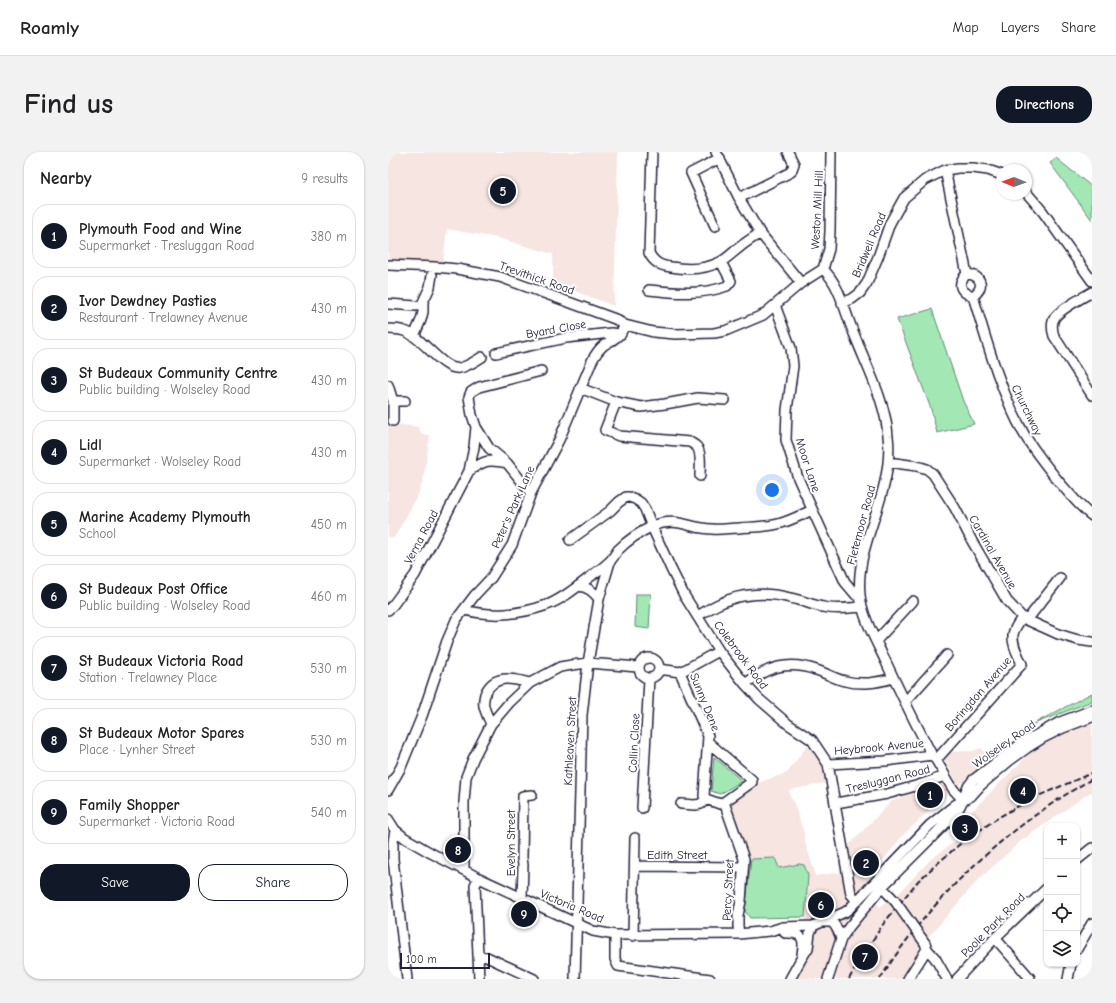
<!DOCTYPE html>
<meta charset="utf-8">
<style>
body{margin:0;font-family:"Comic Neue",sans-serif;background:#f2f2f2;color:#202124}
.controls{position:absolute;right:12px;bottom:12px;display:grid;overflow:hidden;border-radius:8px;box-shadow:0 1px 3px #0004}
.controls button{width:36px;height:36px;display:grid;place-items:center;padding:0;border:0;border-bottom:1px solid #e0e0e0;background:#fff;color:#202124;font:20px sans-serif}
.compass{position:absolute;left:608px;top:12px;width:36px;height:36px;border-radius:50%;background:#fff;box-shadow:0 1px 3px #0004;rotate:271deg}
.scale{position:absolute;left:12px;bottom:10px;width:90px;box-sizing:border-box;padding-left:4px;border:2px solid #22223b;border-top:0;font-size:11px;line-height:14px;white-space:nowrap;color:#22223b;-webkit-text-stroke:3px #fff;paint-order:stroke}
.you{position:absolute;left:384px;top:338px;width:14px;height:14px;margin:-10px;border:3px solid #fff;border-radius:50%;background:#1a73e8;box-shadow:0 0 0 6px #1a73e833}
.badge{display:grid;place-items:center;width:26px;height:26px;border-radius:50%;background:#111827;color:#fff;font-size:13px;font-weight:700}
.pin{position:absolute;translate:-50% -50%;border:2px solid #fff;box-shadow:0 1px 4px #0006}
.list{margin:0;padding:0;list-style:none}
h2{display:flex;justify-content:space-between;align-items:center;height:52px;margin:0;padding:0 16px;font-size:17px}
h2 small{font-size:13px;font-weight:400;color:#757577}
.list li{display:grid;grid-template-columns:26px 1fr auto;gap:12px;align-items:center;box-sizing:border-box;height:64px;margin:0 8px 8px;padding:0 8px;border:1px solid #e0e0e0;border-radius:16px}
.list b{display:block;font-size:15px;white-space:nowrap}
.list p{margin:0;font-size:13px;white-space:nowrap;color:#757577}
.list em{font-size:13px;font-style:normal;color:#757577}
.actions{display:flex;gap:8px;padding:12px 16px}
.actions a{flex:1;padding:9px 0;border:1px solid #111827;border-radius:16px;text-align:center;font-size:14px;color:#111827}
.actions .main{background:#111827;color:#fff}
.icon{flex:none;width:22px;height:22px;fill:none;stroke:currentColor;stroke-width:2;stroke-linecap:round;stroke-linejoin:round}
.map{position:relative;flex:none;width:704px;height:827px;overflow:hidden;border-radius:16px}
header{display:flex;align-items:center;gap:24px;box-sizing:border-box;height:56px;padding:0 20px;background:#fff;border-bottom:1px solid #e0e0e0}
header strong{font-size:19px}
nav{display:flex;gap:22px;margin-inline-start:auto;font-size:14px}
.intro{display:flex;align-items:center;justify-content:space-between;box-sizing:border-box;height:96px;padding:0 24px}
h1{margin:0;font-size:28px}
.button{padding:10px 18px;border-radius:16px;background:#111827;color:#fff;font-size:14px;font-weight:700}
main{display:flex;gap:24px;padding:0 24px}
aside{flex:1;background:#fff;border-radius:16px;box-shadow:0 1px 3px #0004}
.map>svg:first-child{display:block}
.built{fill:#f6e5e0}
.green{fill:#a3e8b4;stroke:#628578}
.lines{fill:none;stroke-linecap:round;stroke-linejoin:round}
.minor-casing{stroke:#22223b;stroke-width:12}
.minor{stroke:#fff;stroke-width:9}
.rail{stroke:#22223b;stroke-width:2;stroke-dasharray:6 3;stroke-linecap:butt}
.minor-bridge-casing{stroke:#22223b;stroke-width:12;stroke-linecap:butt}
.minor-bridge{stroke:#fff;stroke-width:9}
.labels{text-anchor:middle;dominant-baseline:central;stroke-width:4;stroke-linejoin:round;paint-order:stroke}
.street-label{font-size:12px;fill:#22223b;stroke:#fff}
</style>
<header>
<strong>Roamly</strong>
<nav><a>Map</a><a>Layers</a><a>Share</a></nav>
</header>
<div class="intro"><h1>Find us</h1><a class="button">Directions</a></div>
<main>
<aside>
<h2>Nearby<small>9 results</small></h2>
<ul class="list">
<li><span class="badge">1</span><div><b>Plymouth Food and Wine</b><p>Supermarket · Tresluggan Road</p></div><em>380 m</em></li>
<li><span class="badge">2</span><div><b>Ivor Dewdney Pasties</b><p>Restaurant · Trelawney Avenue</p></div><em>430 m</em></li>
<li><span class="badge">3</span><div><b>St Budeaux Community Centre</b><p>Public building · Wolseley Road</p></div><em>430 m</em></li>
<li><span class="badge">4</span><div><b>Lidl</b><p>Supermarket · Wolseley Road</p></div><em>430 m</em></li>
<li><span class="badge">5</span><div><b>Marine Academy Plymouth</b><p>School</p></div><em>450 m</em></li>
<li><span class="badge">6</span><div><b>St Budeaux Post Office</b><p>Public building · Wolseley Road</p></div><em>460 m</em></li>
<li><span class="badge">7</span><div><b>St Budeaux Victoria Road</b><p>Station · Trelawney Place</p></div><em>530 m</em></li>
<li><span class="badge">8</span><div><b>St Budeaux Motor Spares</b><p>Place · Lynher Street</p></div><em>530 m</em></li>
<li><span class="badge">9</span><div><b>Family Shopper</b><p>Supermarket · Victoria Road</p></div><em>540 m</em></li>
</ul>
<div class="actions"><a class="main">Save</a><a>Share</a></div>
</aside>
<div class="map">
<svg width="704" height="827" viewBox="0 0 704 827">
<rect width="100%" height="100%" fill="#fff"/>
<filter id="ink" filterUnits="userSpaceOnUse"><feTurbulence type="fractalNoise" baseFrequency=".025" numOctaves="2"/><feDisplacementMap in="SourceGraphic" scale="8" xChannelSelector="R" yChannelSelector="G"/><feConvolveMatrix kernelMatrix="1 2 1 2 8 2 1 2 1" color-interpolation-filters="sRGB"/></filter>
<g filter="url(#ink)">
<path class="built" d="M0,0H230L226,154L165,131V102L110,86L59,77L55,110L0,108Z
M0,271L30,275L34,282L42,283L35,329L30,343L6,386L0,385Z
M704,571V640L701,641L633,689L591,727L543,782L531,793V801L514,827H397L416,785L420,723L416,713L411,712L391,716L387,706L363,707L341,651L372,630L399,621L419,594L434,612L438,631L401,638L402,644L406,651L416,681L417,690L427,721V724L462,719L459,695L505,648L568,628L556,607L561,600L585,599L593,596L603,607L546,654L514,684L474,736L492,755L497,750L502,752L512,740L542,708L570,687L564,679L644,599L666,586Z"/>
<path class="green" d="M668,6L704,35V68L662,11Z
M544,157L575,249L586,272L549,281L543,257L509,167Z
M248,442H263L261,477L247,475Z
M704,541V549L643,573Z
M326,605L354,629L332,642L323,639Z
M387,706L391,716L411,712L416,713L420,723L417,765L362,766L357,759L363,707Z"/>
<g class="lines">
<g class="minor-casing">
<path id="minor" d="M264,0L261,101C266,111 273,114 283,115C300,118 316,118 332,110C339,107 345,100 352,95C358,90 365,86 372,81
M328,0L351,46L372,81L413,131
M557,18L579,122
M638,40L655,60L704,129
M351,46L403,20L406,12L400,0
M327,74L303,21L332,6
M0,113L47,115L69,117L112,125L227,167L237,173L265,180L287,182L326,181L337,179L375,163L413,131L435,117
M435,117C453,134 457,162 467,184C479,215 498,251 500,284C502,299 500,315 497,329C489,367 468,403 472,443C474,464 488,489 497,508C512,540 527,571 544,603L548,608L565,637L575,648
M435,117L441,97L442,79L443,0
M579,122C594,123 597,136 585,144C572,140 568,132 579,122Z
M261,138C287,141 315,143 339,134L343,129L333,110
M704,140C695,145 673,157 667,165C663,171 664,178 666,184L704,243
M585,144C599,190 612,239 636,282C646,299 659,315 672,331C682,342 692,355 704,364
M454,151L464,147L472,141L479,131L490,105L502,71L516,46L537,28L557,18L570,16H585L600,18L614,23
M0,152L28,154
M387,153L403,196L405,214L399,258L398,288L410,326L457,430L468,443H472
M0,177C5,177 11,177 16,179C33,183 55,219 71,216C79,215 87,209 94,205
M26,184L33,168L35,160V150L42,135L44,123
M108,201L178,186L223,181L233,182
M0,233L5,249V269
M192,236L228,250L253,255L277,252L310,246L337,248
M5,249H17
M228,250L217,278L231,284L302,290C303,291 307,293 308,294C314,299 312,316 312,324
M500,310L529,314L539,317L545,322L567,356L584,389L619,449L634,465L639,468L670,482L690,488L704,490
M81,319L86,295L88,275
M143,341L119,311L101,296L88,275L84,263L81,245L83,240L91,235L153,219
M182,388L222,359L231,350L238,345H241L247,347L253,351L257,357L264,375L283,417L296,443L331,499L357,532L371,547L400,572L424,588L440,612L463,742L469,749
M190,434C200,435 205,439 211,447
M0,458L5,453L27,423L81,319C97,308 100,307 119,311
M76,458C105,465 130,463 159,453C175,447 189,435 202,425C208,420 215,416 221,410C225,407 227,402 230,398C240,388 252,380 265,374C290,364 301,377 324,377C333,378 342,376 351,376C364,375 378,375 390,372C402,369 413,363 424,358
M309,464C317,460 325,454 333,451C353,441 381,440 402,446C413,448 424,453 435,455C448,458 461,456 474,455
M639,468L672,426
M488,489L525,449
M251 516a10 10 0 1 1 20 0a10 10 0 1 1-20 0Z
M271,517L292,520L300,516L331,499
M292,520L320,584L316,644L318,647
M357,532C379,515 401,508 428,518C438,521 447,527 457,529C474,533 488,531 505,526
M517,550L559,503
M103,572C101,567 97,560 96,554C95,550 96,546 97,542C106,521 125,527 142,531
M548,608L634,512C630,503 622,489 626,479C628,474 632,469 634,465
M440,612L497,609L544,603
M0,638L13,615L34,564L59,489L68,468L87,443L103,426L124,393L143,341L171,288L204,209C207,203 211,197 216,193C227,186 231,186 237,173
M318,647L332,652L336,650L364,630V628L320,590
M336,650L356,707L353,749L350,763V774L351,782
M448,651L499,642L531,633L557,624
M293,652L307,653L313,652L318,647
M254,656L261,527
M0,667L7,678L17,686L43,701L91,726L205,779L227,783L351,782L382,779L395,775L425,774L457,760L461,757L542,673L567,653L583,644L593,633L621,609L639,596L655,586L675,576L704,565
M7,678L5,690V707L19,827
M689,708L704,696
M247,714L355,715
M76,718V650L78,625L85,607L103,572L121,551L142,531L172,515L184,513L200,511L250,515
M489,730L507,749
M134,746L135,713L134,706L135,644L144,643
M435,770H444C449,775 451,780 453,787
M397,781C414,780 417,786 414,802
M227,783V807L230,814L322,827
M245,784L247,686
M607,786L642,826
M537,791L539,797L547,806L559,827
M689,797L704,771
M90,804L99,805L146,827
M91,827L87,733L91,726
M187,827L194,563L200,511L211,447L222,410
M402,827L413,807L420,796L422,781L425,774
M440,827L453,787L461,775L494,735L569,660L575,648L579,636L585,628L634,591L672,570L704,558
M520,827L539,797
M569,827L607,786L659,736
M680,827L683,812"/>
</g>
<use href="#minor" class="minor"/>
<path class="rail" d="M461,827L473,806L496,771L530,729L550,711L572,692L611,665L643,647L704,621
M492,827C544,744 619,675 704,627"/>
<g class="minor-bridge-casing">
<path id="minor-bridge" d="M507,749L537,791"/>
</g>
<use href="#minor-bridge" class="minor-bridge"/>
</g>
</g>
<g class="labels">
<g class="street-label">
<text transform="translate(429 58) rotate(-87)">Weston Mill Hill</text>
<text transform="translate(481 93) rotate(-67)">Bridwell Road</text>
<text transform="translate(149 126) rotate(19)">Trevithick Road</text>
<text transform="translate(168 177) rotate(-10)">Byard Close</text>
<text transform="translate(639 258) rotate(64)">Churchway</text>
<text transform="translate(420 313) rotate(72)">Moor Lane</text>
<text transform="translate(125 355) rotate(-66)">Peter's Park Lane</text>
<text transform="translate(473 373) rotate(-75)">Fletemoor Road</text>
<text transform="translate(33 385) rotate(-62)">Verna Road</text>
<text transform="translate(605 400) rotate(60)">Cardinal Avenue</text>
<text transform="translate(353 503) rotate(53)">Colebrook Road</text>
<text transform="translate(590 542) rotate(-49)">Boringdon Avenue</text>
<text transform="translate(317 550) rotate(68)">Sunny Dene</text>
<text transform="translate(182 589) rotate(-87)">Kathleaven Street</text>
<text transform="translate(246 591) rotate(-87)">Collin Close</text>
<text transform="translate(616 592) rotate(-35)">Wolseley Road</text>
<text transform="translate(491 595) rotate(-5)">Heybrook Avenue</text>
<text transform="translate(500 627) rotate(-14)">Tresluggan Road</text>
<text transform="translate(123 691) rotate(-90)">Evelyn Street</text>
<text x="289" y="703">Edith Street</text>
<text transform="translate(340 738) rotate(-87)">Percy Street</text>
<text transform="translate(184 754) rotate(23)">Victoria Road</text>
<text transform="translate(605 773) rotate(-45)">Poole Park Road</text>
</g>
</g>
</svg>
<div class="controls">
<button>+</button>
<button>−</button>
<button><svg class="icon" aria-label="locate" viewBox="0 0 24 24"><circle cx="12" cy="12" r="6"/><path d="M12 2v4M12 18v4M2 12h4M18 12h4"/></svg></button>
<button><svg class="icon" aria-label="layers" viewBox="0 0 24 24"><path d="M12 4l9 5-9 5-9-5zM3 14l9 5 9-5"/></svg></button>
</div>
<svg class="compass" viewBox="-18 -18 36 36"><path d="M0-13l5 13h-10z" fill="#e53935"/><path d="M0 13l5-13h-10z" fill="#757577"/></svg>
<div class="scale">100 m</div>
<div class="you"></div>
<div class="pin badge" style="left:542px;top:643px">1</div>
<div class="pin badge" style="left:478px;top:711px">2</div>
<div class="pin badge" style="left:577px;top:676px">3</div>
<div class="pin badge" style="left:635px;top:639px">4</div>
<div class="pin badge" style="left:115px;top:39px">5</div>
<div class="pin badge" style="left:433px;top:753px">6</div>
<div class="pin badge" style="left:477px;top:805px">7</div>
<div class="pin badge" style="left:70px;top:698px">8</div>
<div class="pin badge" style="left:136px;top:762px">9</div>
</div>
</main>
